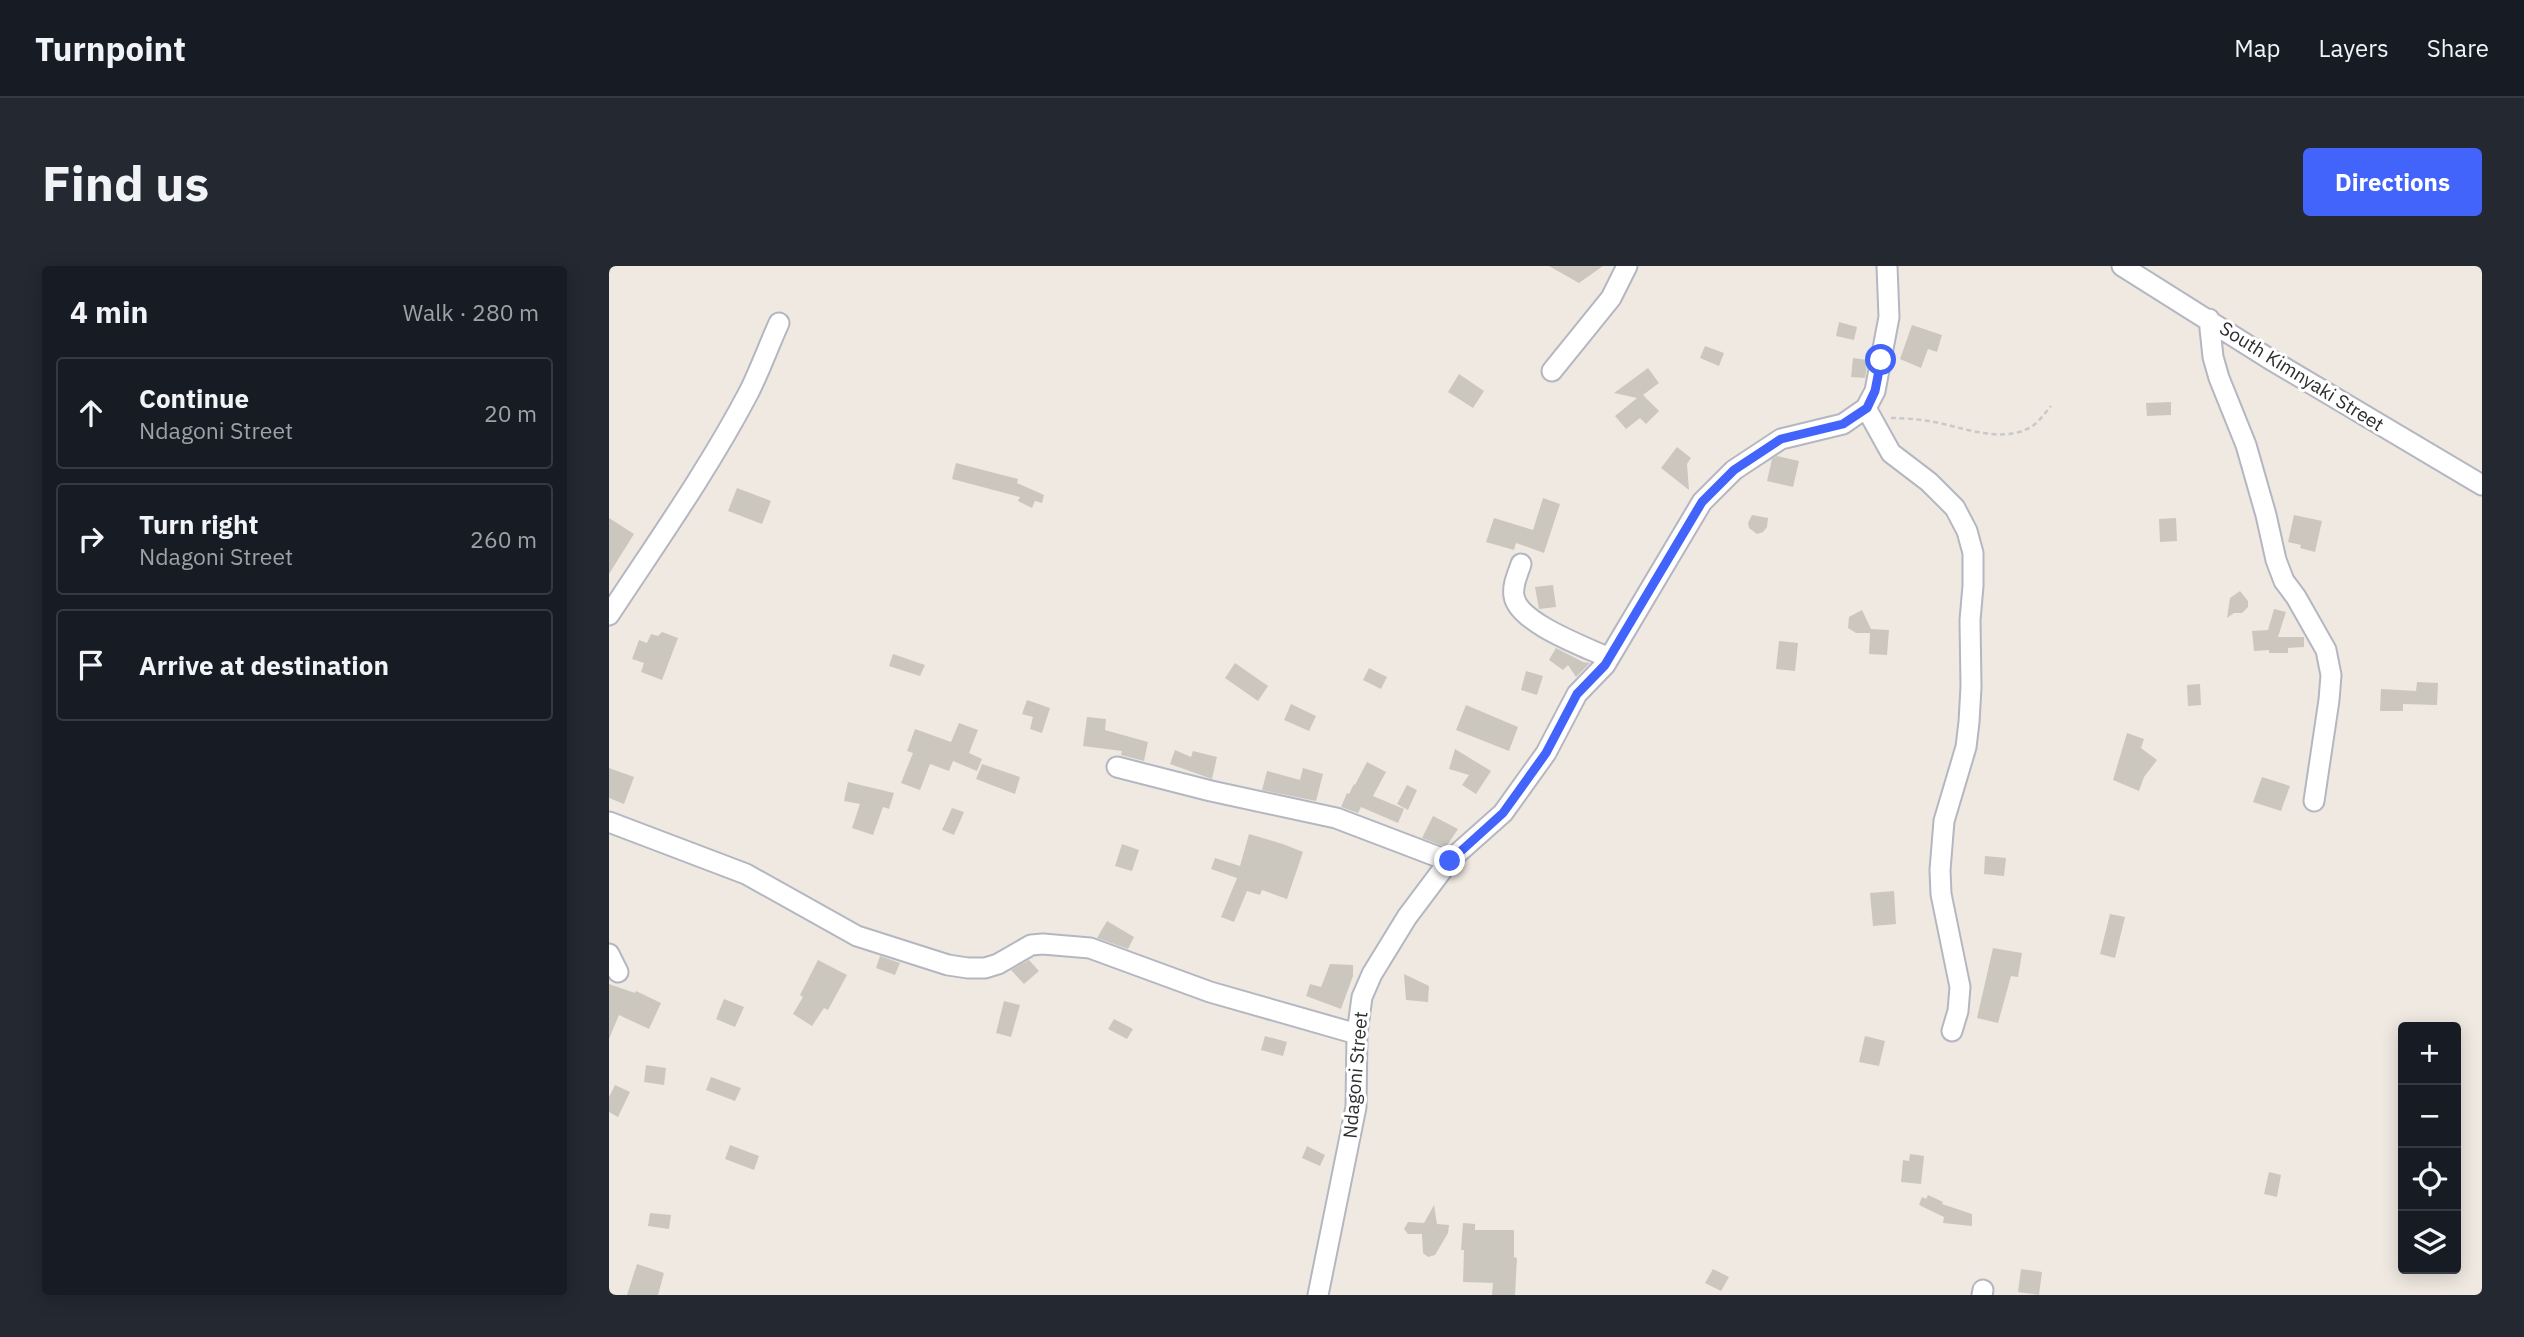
<!DOCTYPE html>
<meta charset="utf-8">
<style>
body{margin:0;font-family:"IBM Plex Sans",sans-serif;background:#242831;color:#f1f3f6}
.controls{position:absolute;right:21px;bottom:21px;display:grid;overflow:hidden;border-radius:7px;box-shadow:0 4px 18px #0003}
.controls button{width:63px;height:63px;display:grid;place-items:center;padding:0;border:0;border-bottom:2px solid #363941;background:#171b24;color:#f1f3f6;font:35px sans-serif}
.stop{position:absolute;width:21px;height:21px;margin:-16px;border:5px solid #4264fb;border-radius:50%;background:#fff}
.stop.end{background:#4264fb;border-color:#fff;box-shadow:0 2px 7px #0008}
.list{margin:0;padding:0;list-style:none}
h2{display:flex;justify-content:space-between;align-items:center;height:91px;margin:0;padding:0 28px;font-size:30px}
h2 small{font-size:23px;font-weight:400;color:#9ea1a6}
.list li{display:grid;grid-template-columns:46px 1fr auto;gap:21px;align-items:center;box-sizing:border-box;height:112px;margin:0 14px 14px;padding:0 14px;border:2px solid #363941;border-radius:7px}
.list b{display:block;font-size:26px;white-space:nowrap}
.list p{margin:0;font-size:23px;white-space:nowrap;color:#9ea1a6}
.list em{font-size:23px;font-style:normal;color:#9ea1a6}
.icon{flex:none;width:38px;height:38px;fill:none;stroke:currentColor;stroke-width:2;stroke-linecap:round;stroke-linejoin:round}
.map{position:relative;flex:none;width:1873px;height:1029px;overflow:hidden;border-radius:7px}
header{display:flex;align-items:center;gap:42px;box-sizing:border-box;height:98px;padding:0 35px;background:#171b24;border-bottom:2px solid #363941}
header strong{font-size:33px}
nav{display:flex;gap:38px;margin-inline-start:auto;font-size:24px}
.intro{display:flex;align-items:center;justify-content:space-between;box-sizing:border-box;height:168px;padding:0 42px}
h1{margin:0;font-size:49px}
.button{padding:18px 32px;border-radius:7px;background:#4264fb;color:#fff;font-size:24px;font-weight:700}
main{display:flex;gap:42px;padding:0 42px}
aside{flex:1;background:#171b24;border-radius:7px;box-shadow:0 4px 18px #0003}
.map>svg:first-child{display:block}
.building{fill:#cbc7bf}
.lines{fill:none;stroke-linecap:round;stroke-linejoin:round}
.street-casing{stroke:#b4b7c1;stroke-width:23}
.path{stroke:#c9c9c9;stroke-width:2.5;stroke-dasharray:5 3.5;stroke-linecap:butt}
.street{stroke:#fff;stroke-width:19}
.route{stroke:#4264fb;stroke-width:9}
.labels{text-anchor:middle;dominant-baseline:central;stroke-width:6;stroke-linejoin:round;paint-order:stroke}
.street-label{font-size:19px;fill:#2e2e2e;stroke:#fff}
</style>
<header>
<strong>Turnpoint</strong>
<nav><a>Map</a><a>Layers</a><a>Share</a></nav>
</header>
<div class="intro"><h1>Find us</h1><a class="button">Directions</a></div>
<main>
<aside>
<h2>4 min<small>Walk · 280 m</small></h2>
<ul class="list">
<li><svg class="icon" aria-label="ahead" viewBox="0 0 24 24"><path d="M12 20V5M6 11l6-6 6 6"/></svg><div><b>Continue</b><p>Ndagoni Street</p></div><em>20 m</em></li>
<li><svg class="icon" aria-label="right" viewBox="0 0 24 24"><path d="M7 20v-9h11M14 6l5 5-5 5"/></svg><div><b>Turn right</b><p>Ndagoni Street</p></div><em>260 m</em></li>
<li><svg class="icon" aria-label="arrive" viewBox="0 0 24 24"><path d="M6 21V4h12l-3 4 3 4H6"/></svg><div><b>Arrive at destination</b></div></li>
</ul>
</aside>
<div class="map">
<svg width="1873" height="1029" viewBox="0 0 1873 1029">
<rect width="100%" height="100%" fill="#efe9e1"/>
<path class="building" d="M940,0H994L970,17Z
M1230,56L1248,61L1245,74L1227,70Z
M1303,59L1333,69L1328,86L1319,83L1312,102L1291,93Z
M1096,80L1115,87L1110,100L1091,92Z
M1244,92L1259,94L1256,112L1242,111Z
M1039,102L1050,117L1034,129L1050,145L1037,158L1031,152L1017,163L1006,150L1028,132L1005,127Z
M850,108L875,125L864,142L839,126Z
M1562,136V149L1538,150L1537,137Z
M1068,181L1082,192L1078,198L1080,224L1052,202Z
M1168,190L1190,195L1184,221L1158,215L1163,193Z
M347,197L409,213L408,217L435,229L433,237L426,235L423,242L409,235L411,231L343,213Z
M128,222L162,235L153,258L119,245Z
M934,232L951,238L935,287L907,277L905,284L877,276L885,252L924,264Z
M1143,249L1159,252L1158,261L1154,266L1148,268L1140,262L1139,257Z
M1685,249L1713,255L1706,286L1691,282L1692,279L1679,276Z
M0,252L25,268L0,308Z
M1567,252L1568,275L1551,276L1550,253Z
M944,319L947,341L930,343L926,321Z
M1631,325L1639,335V341L1633,347H1625L1618,352L1621,332Z
M1665,343L1677,346L1669,371H1695V381L1679,382V387H1660V384L1645,385L1643,365L1659,364Z
M1253,344L1262,363L1280,364L1278,389L1260,388L1261,367H1247L1239,362L1240,351Z
M53,366L69,372L53,414L32,406L35,397L23,393L30,374L38,377L42,368L49,370Z
M1170,375L1189,377L1186,405L1167,403Z
M947,382L974,396L981,397L967,411L959,399L954,404L940,394Z
M284,388L316,399L311,410L280,400Z
M626,397L659,420L649,435L616,412Z
M760,402L778,411L772,423L754,414Z
M917,405L934,410L928,429L912,424Z
M1808,416L1829,417L1828,439L1794,438V445H1771L1772,423L1807,425Z
M1591,418L1592,439L1579,440L1578,419Z
M418,434L441,442L433,467L421,463L424,451L413,448Z
M682,438L707,450L700,465L675,454Z
M857,439L909,461L900,485L847,464Z
M478,451L497,453L496,464L539,476L535,495L512,489L513,485L474,480Z
M350,457L369,464L360,487L373,493L368,505L344,495L340,505L321,498L311,524L292,517L304,487L298,485L306,463L342,476Z
M1518,467L1535,473L1532,482L1548,494L1535,511L1530,525L1504,514Z
M846,483L882,505L867,528L853,519L860,509L840,503Z
M566,484L582,491L584,485L608,491L603,513L561,498Z
M758,496L777,506L764,530L795,543L789,557L752,541L749,547L732,541L738,527L740,528L745,518L746,519Z
M373,498L411,511L406,528L367,513Z
M0,502L25,511L15,538L0,532Z
M694,502L714,508L707,535L653,524L658,505L691,514Z
M1653,511L1681,520L1672,545L1644,536Z
M239,516L285,527L280,543L274,541L264,569L243,562L251,538L235,535Z
M798,519L808,524L799,544L788,538Z
M343,542L355,546L345,569L333,564Z
M824,550L849,563L837,581L813,572Z
M640,568L674,578L694,586L678,633L653,624L651,629L638,625L625,656L612,651L628,612L602,603L606,592L631,600Z
M513,578L530,584L523,605L506,600Z
M1376,590L1397,592L1395,610L1375,608Z
M1285,625L1287,658L1264,660L1261,627Z
M1501,648L1516,651L1506,692L1491,688Z
M498,655L525,671L519,683L488,672Z
M1384,682L1413,687L1409,711L1402,710L1389,757L1368,752Z
M271,690L291,697L286,709L267,702Z
M209,694L238,709L219,744L215,742L203,760L184,748L194,731L191,729Z
M420,694L430,705L415,718L402,704Z
M721,698L744,699V710L732,743L697,730L701,718L712,721Z
M795,708L820,720L819,736L797,734Z
M0,718L26,727L27,725L52,737L40,763L10,749L0,773Z
M115,733L135,741L126,761L107,753Z
M395,735L411,739L402,771L387,767Z
M505,753L524,763L518,773L499,763Z
M656,770L678,776L674,790L652,784Z
M1256,770L1276,775L1270,800L1250,796Z
M37,799L57,802L55,819L35,816Z
M102,811L132,822L126,835L97,824Z
M6,819L21,826L9,851L0,846V831Z
M121,879L150,890L145,904L116,893Z
M698,880L716,889L711,900L693,892Z
M1301,888L1315,890L1312,918L1292,916L1294,894L1300,895Z
M1660,906L1672,909L1668,931L1655,928Z
M1319,929L1334,936L1333,938L1363,948V960L1334,957L1335,951L1310,939L1313,931L1317,933Z
M825,939L828,958L840,959L839,967L826,989L819,991L814,987L813,968H799L795,963L799,956L815,957Z
M41,947L62,949L60,963L39,960Z
M854,957L866,958V964H905V991L908,992L906,1029H883L884,1017L854,1016L855,984H852Z
M28,998L55,1007L49,1029H18Z
M1104,1003L1120,1011L1112,1025L1096,1017Z
M1412,1003L1433,1006L1430,1029L1409,1026Z"/>
<g class="lines">
<g class="street-casing">
<path id="street" d="M1513,0L1659,92L1873,219
M1600,53L1604,91L1610,112L1637,179L1657,249L1667,294L1675,315L1687,331L1717,384L1722,409L1720,434L1705,535
M943,105L1002,32L1018,0
M1257,142L1282,187L1320,216L1346,242L1358,265L1364,287V320L1361,354L1362,421L1360,456L1357,481L1335,555L1331,604L1332,628L1351,721L1349,745L1343,765
M912,298C909,308 903,319 905,330C909,357 977,381 1000,392
M0,349C48,276 99,204 140,126C151,104 160,79 170,57
M508,501L602,525L727,552L840,595
M0,556L137,608L248,670L339,699L359,702H376L389,698L422,679L434,678L481,682L601,726L748,768
M0,688L9,706
M709,1029L747,841L748,768L753,731L763,708L798,651L840,595L894,547L937,487L968,428L996,399L1093,236L1125,204L1172,173L1234,158L1257,142L1266,125L1280,51L1278,0
M1373,1029L1374,1024"/>
</g>
<path class="path" d="M1282,152C1294,152 1307,153 1320,155C1350,160 1389,177 1418,163C1428,159 1435,148 1442,140"/>
<use href="#street" class="street"/>
</g>
<g class="lines">
<path class="route" d="M841,595L894,547L937,487L968,428L996,399L1093,236L1125,204L1172,173L1234,158L1258,142L1266,125L1272,94"/>
</g>
<g class="labels">
<g class="street-label">
<text transform="translate(1693 110) rotate(32)">South Kimnyaki Street</text>
<text transform="translate(746 809) rotate(-85)">Ndagoni Street</text>
</g>
</g>
</svg>
<div class="controls">
<button>+</button>
<button>−</button>
<button><svg class="icon" aria-label="locate" viewBox="0 0 24 24"><circle cx="12" cy="12" r="6"/><path d="M12 2v4M12 18v4M2 12h4M18 12h4"/></svg></button>
<button><svg class="icon" aria-label="layers" viewBox="0 0 24 24"><path d="M12 4l9 5-9 5-9-5zM3 14l9 5 9-5"/></svg></button>
</div>
<div class="stop" style="left:1272px;top:94px"></div>
<div class="stop end" style="left:841px;top:595px"></div>
</div>
</main>
